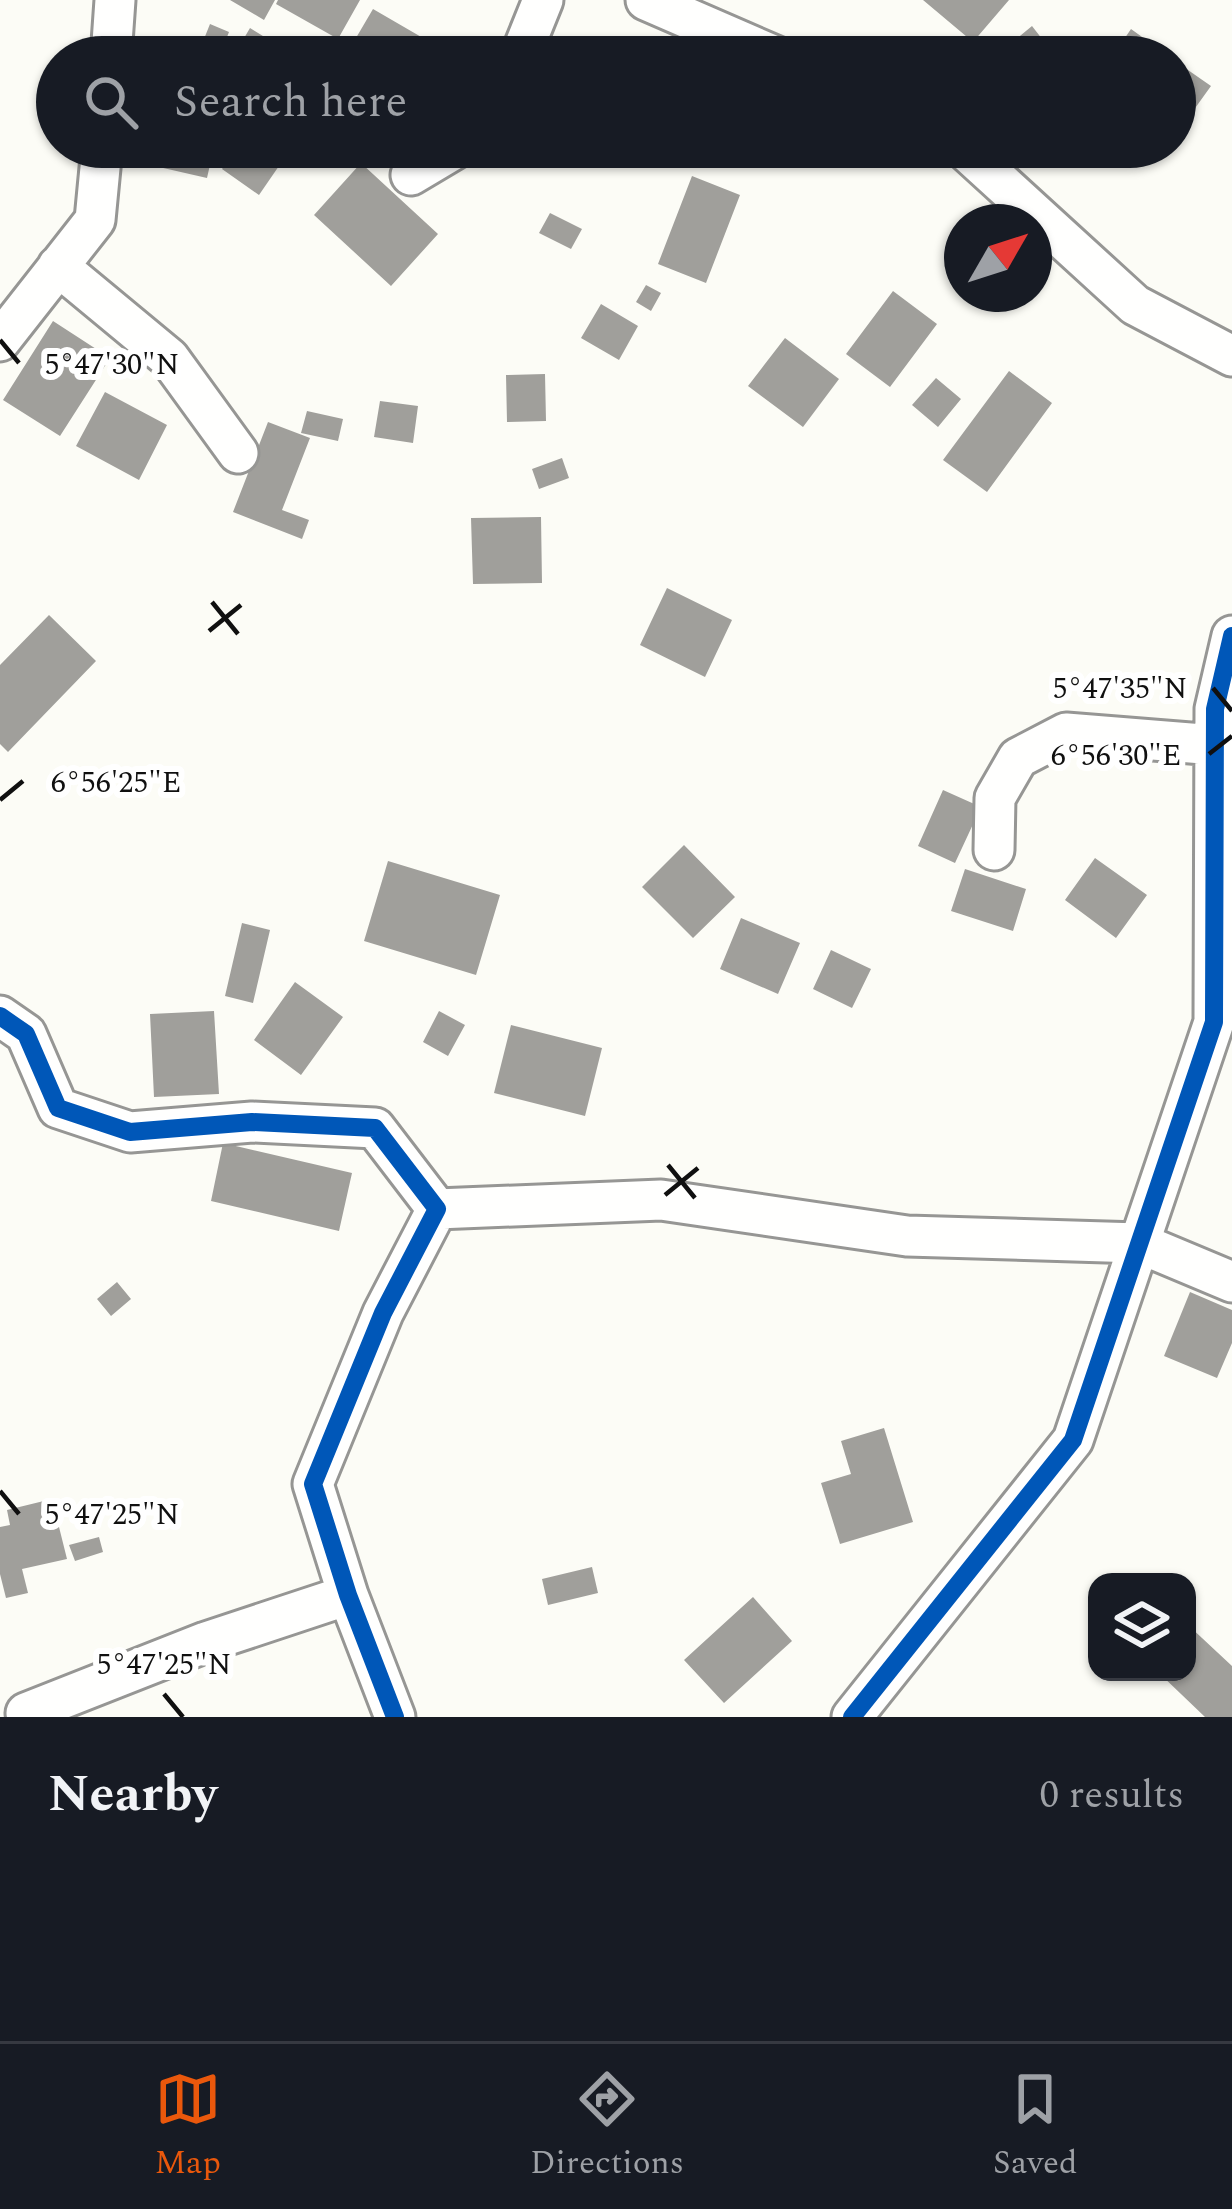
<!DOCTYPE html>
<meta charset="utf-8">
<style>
body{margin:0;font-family:Spectral,serif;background:#242831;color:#f1f3f6}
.controls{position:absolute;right:36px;bottom:36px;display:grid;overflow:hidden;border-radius:24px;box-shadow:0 3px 9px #0004}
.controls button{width:108px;height:108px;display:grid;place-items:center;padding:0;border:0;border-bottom:3px solid #363941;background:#171b24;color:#f1f3f6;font:60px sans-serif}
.compass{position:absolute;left:944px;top:204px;width:108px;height:108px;border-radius:50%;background:#171b24;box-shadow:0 3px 9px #0004;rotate:51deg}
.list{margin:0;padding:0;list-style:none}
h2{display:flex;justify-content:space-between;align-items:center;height:156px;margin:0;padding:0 48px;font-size:51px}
h2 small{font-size:39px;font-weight:400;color:#9ea1a6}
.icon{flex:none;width:66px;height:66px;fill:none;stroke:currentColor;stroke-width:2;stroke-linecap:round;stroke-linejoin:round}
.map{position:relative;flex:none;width:1232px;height:1717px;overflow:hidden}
.search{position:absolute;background:#171b24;box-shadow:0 3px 9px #0004;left:36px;right:36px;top:36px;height:132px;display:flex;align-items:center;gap:30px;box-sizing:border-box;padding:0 42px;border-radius:66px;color:#9ea1a6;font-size:45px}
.sheet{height:324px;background:#171b24}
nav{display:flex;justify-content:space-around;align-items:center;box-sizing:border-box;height:168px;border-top:3px solid #363941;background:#171b24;font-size:33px;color:#9ea1a6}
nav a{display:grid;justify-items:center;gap:6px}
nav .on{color:#ea580c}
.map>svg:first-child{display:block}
.building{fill:#a09f9b}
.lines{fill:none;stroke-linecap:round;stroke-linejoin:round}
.minor-casing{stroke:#969694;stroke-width:45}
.minor{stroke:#fffffe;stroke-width:39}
.cycleway-casing{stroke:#fff;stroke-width:26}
.cycleway{stroke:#0057b8;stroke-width:18}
.ticks{fill:none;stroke:#101010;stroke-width:4.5}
.ticks-label{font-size:30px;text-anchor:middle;fill:#101010;stroke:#fff;stroke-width:12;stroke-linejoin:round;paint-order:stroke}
</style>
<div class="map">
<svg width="1232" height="1717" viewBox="0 0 1232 1717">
<rect width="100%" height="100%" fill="#fcfcf6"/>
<path class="building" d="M230,0H275L264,20Z
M278,0H360L338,39L276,4Z
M923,0H1009L973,42Z
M373,9L423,38L413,57H378L353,43Z
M210,24L229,32L219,57L198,54Z
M1032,26L1046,44L1027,57L1014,41Z
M250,28L297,57H233Z
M1131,29L1170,57H1112Z
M1175,61L1211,86L1175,136Z
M140,147H214L207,178L137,162Z
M237,147H292L259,195L222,169Z
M361,163L438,234L391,286L314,215Z
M692,176L740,195L706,283L658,264Z
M550,213L582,229L571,249L539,233Z
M646,285L661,293L651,311L636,302Z
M893,291L937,324L890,387L846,354Z
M601,304L638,326L619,360L581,338Z
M53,321L110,358L60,436L3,400Z
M785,338L839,379L803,427L748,386Z
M1009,371L1052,403L987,492L943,460Z
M545,374L546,421L507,422L506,375Z
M936,378L961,399L938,427L912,405Z
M105,392L167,425L139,480L76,446Z
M380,401L418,406L413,443L374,437Z
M307,411L343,419L338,441L301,433Z
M268,422L310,438L282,510L309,520L302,539L233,512Z
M562,458L569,478L539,489L532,469Z
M541,517L542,583L473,584L471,518Z
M667,588L732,620L705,677L640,645Z
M49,615L96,661L8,752L0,744V665Z
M943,790L981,807L955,863L918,846Z
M684,845L735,897L693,938L642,887Z
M1095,858L1147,895L1116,938L1065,900Z
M388,861L500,895L476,975L364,941Z
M965,869L1026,889L1013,931L951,911Z
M741,918L800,943L778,994L720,969Z
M242,923L270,930L253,1003L225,996Z
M831,950L871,969L852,1008L813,989Z
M295,982L343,1017L301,1075L254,1040Z
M214,1011L219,1094L154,1097L150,1014Z
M439,1011L465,1025L448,1056L423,1042Z
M511,1025L602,1048L585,1116L494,1093Z
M223,1143L352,1173L339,1231L211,1201Z
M117,1282L131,1299L111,1316L97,1299Z
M1190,1292L1232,1310V1343L1217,1378L1164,1356Z
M884,1428L913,1522L840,1544L821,1483L851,1474L841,1441Z
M52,1499L67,1559L22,1569L28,1593L6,1598L0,1574V1527L10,1525L7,1510Z
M99,1537L103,1552L75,1561L69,1545Z
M592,1567L598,1593L548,1605L542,1579Z
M753,1597L792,1641L724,1703L684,1660Z
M1187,1624L1232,1666V1717H1205L1158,1672H1187Z"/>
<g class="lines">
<g class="minor-casing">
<path id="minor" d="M646,0L777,57
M111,57L115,0
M520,57L543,0
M962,147L1135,305L1232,356
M411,175L458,147
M58,266L169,358L238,453
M0,341L95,220L102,147
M994,850L995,798L1018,758L1066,733L1215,745
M0,1016L26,1034L58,1108L130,1132L252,1122L375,1128L437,1209L383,1313L313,1484L348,1595L395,1717
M437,1209L661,1200L907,1236L1139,1243L1232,1282
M26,1713L206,1642L348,1595
M852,1717L1073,1440L1214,1022L1215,709L1232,636"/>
</g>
<use href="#minor" class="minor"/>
<g class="cycleway-casing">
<path id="cycleway" d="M0,1016L26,1034L58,1108L130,1132L252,1122L375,1128L437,1209L383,1313L313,1484L348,1595L395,1717
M852,1717L1073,1440L1214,1022L1215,709L1232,636"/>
</g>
<use href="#cycleway" class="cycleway"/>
</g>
<path class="ticks" d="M0,340L19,363M212,602L238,634M209,631L241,605M1213,688L1232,711M1209,754L1232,736M0,800L23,781M668,1165L695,1198M665,1195L698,1168M0,1491L19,1514M164,1694L183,1717"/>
<g class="ticks-label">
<text x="112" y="374">5°47'30"N</text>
<text x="1120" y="698">5°47'35"N</text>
<text x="1116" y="765">6°56'30"E</text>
<text x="116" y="792">6°56'25"E</text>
<text x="112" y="1524">5°47'25"N</text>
<text x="164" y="1674">5°47'25"N</text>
</g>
</svg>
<div class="controls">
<button><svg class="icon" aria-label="layers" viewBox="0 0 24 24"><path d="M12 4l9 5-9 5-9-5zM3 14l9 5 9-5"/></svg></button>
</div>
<svg class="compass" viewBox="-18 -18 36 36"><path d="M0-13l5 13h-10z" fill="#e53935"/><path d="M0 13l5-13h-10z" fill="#9ea1a6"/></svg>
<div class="search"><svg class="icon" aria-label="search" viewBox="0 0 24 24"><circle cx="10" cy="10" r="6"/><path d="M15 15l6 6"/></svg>Search here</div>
</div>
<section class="sheet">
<h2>Nearby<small>0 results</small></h2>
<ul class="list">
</ul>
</section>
<nav>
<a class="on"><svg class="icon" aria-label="map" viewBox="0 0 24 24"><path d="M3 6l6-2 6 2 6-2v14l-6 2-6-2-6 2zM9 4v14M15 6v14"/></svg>Map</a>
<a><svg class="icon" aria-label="directions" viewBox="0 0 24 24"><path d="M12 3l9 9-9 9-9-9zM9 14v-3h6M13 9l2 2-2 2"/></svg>Directions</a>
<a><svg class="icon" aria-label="saved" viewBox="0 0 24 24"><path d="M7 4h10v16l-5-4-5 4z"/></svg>Saved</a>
</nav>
